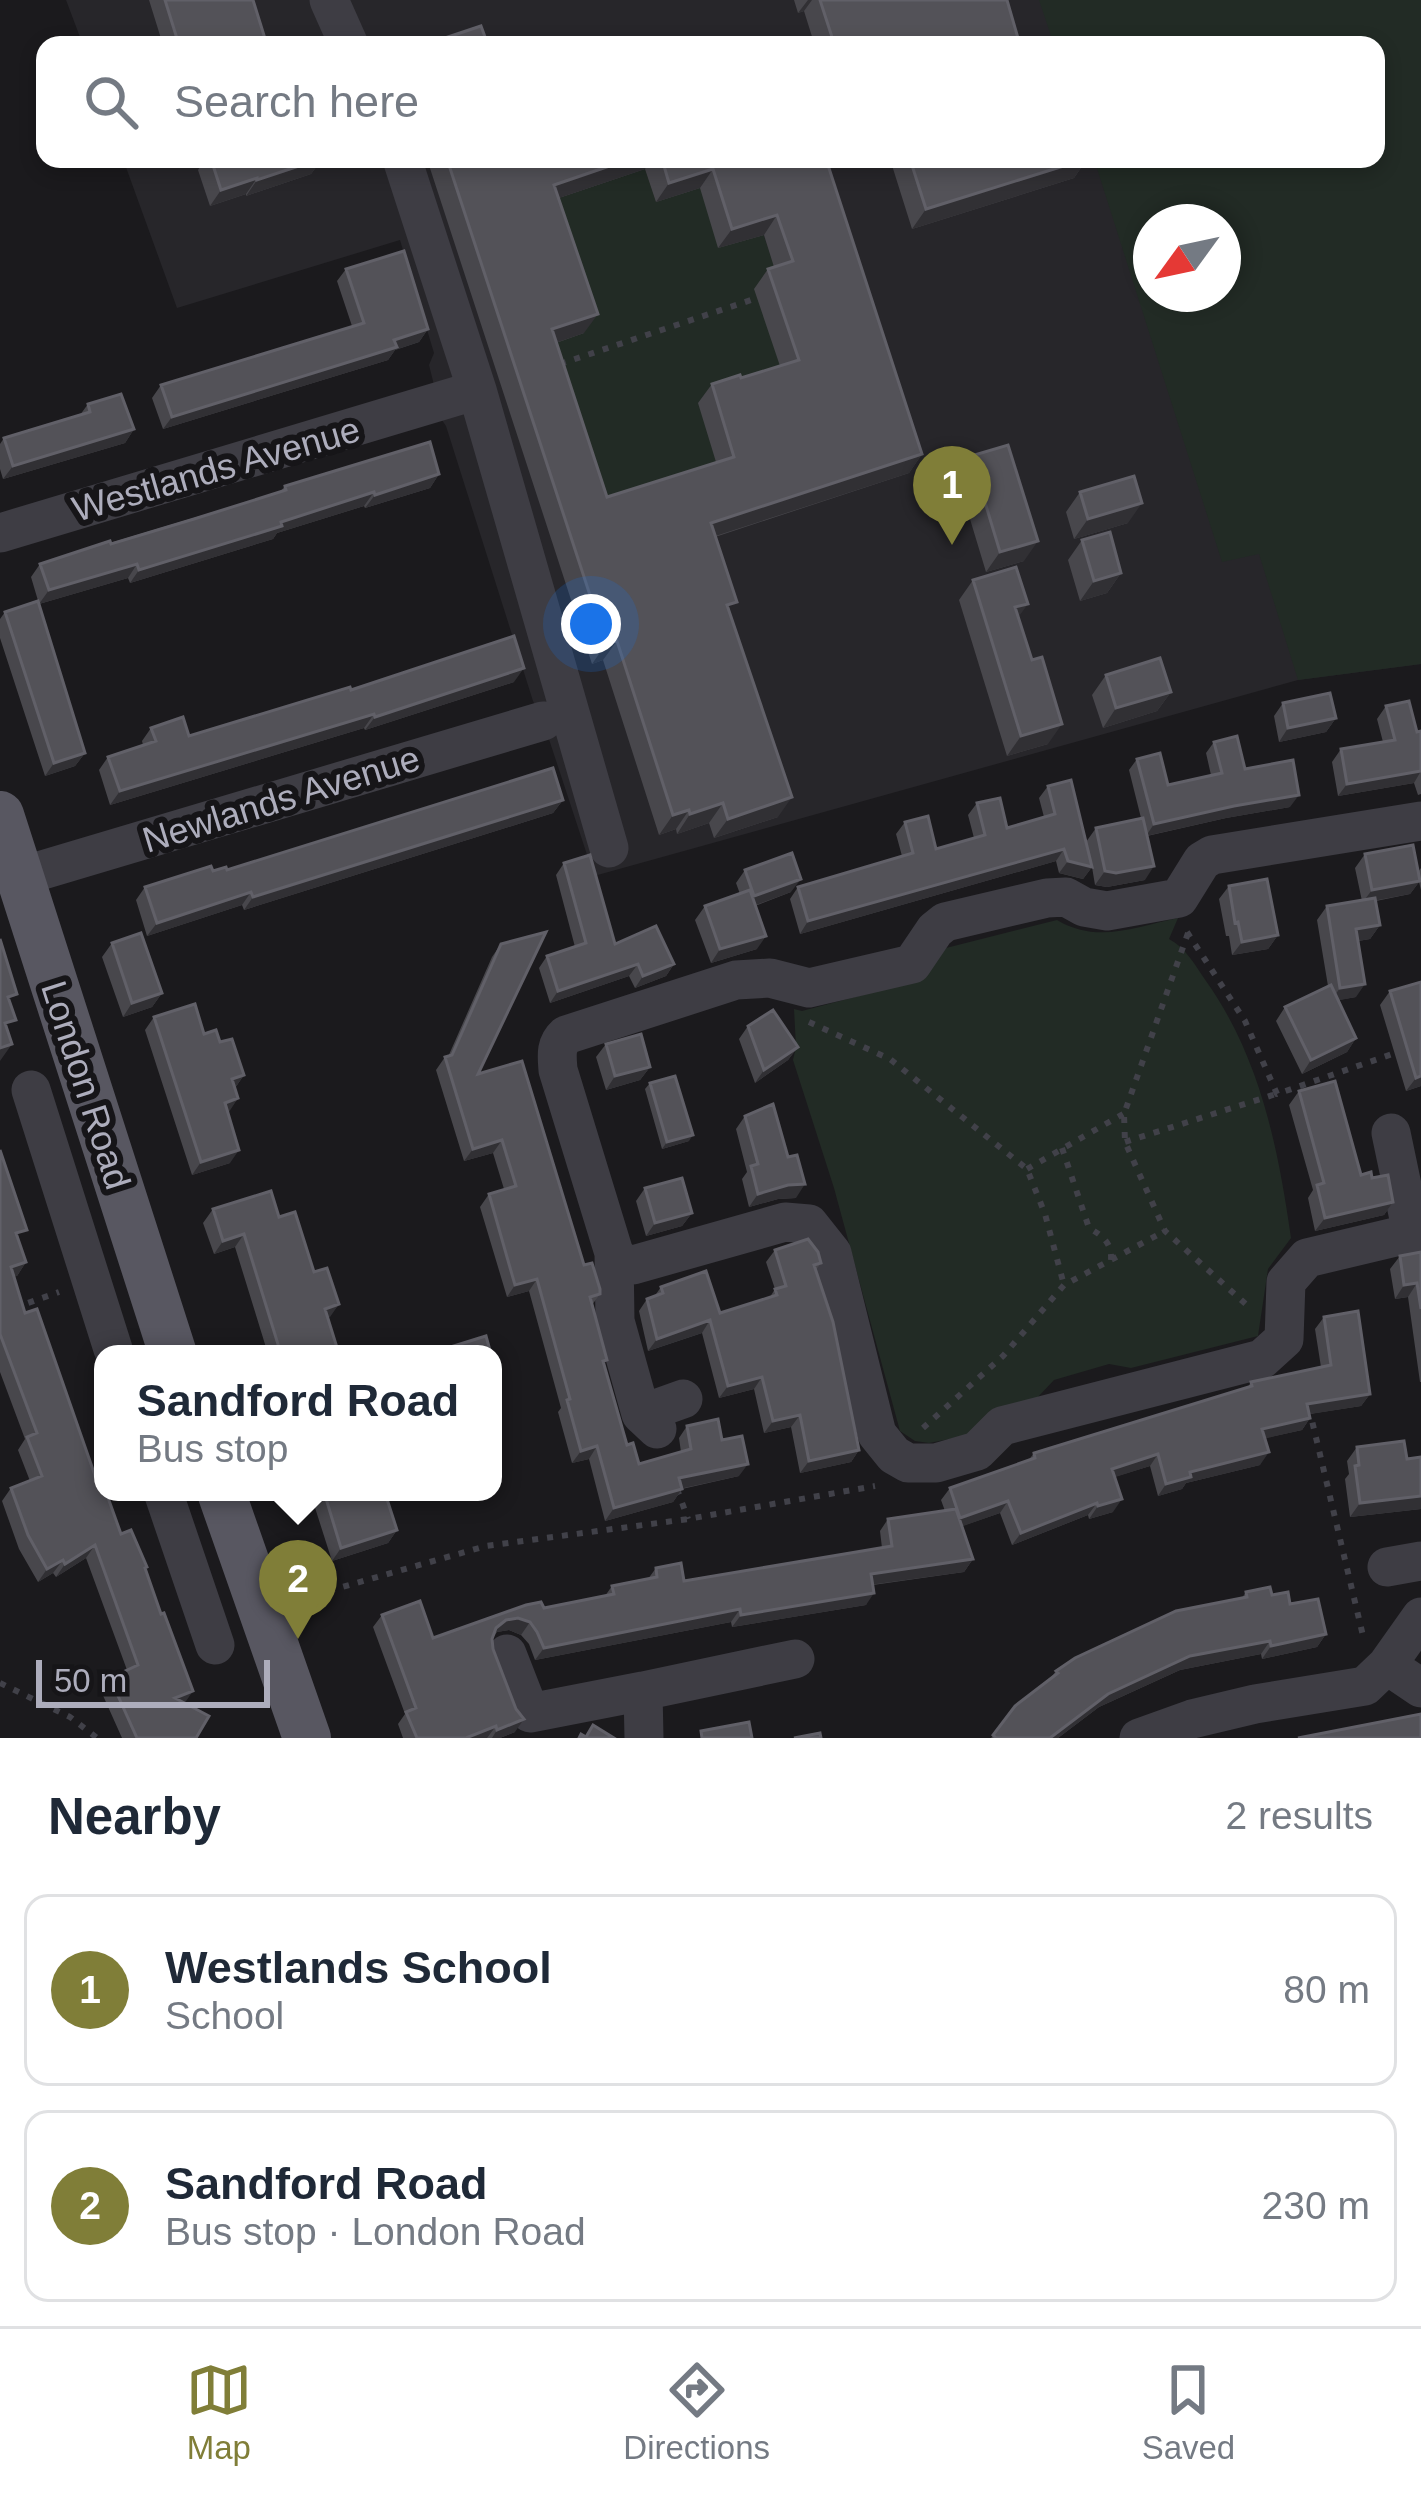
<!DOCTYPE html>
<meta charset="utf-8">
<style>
body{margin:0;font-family:Helvetica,sans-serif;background:#f6f6f7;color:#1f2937}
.compass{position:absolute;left:1133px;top:204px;width:108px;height:108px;border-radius:50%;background:#fff;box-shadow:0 6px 18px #0003;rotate:237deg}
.scale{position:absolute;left:36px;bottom:30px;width:234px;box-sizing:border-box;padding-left:12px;border:6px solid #adadbc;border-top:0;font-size:33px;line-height:42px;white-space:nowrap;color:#adadbc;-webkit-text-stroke:9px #161518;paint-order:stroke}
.you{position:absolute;left:591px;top:624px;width:42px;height:42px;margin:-30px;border:9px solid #fff;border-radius:50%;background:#1a73e8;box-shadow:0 0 0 18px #1a73e833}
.badge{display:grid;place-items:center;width:78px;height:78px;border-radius:50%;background:#807e38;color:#fff;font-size:39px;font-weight:700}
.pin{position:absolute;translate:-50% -99px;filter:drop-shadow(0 3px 6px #0008)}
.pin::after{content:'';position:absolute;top:63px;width:42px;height:36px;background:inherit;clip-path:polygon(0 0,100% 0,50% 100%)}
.popup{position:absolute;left:94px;top:1345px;width:408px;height:156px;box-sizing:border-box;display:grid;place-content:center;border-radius:24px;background:#fff;filter:drop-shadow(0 3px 9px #0005);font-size:39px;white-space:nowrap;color:#747a83}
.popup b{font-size:45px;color:#1f2937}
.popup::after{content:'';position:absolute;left:50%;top:100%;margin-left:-24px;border:24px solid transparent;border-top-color:#fff}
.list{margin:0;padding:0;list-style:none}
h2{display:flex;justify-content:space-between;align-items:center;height:156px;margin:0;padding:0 48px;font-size:51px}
h2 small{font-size:39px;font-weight:400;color:#747a83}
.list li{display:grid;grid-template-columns:78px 1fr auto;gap:36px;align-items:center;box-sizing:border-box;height:192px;margin:0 24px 24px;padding:0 24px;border:3px solid #e0e1e3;border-radius:24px}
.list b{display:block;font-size:45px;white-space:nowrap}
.list p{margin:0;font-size:39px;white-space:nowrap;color:#747a83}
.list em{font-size:39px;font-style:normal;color:#747a83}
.icon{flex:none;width:66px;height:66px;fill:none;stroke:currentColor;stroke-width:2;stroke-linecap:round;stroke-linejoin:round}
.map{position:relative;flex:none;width:1421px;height:1738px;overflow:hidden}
.search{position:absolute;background:#fff;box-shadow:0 6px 18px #0003;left:36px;right:36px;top:36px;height:132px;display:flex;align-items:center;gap:30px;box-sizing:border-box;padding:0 42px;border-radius:24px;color:#747a83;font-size:45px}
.sheet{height:588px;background:#fff}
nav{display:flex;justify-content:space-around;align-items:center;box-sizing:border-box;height:168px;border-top:3px solid #e0e1e3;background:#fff;font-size:33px;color:#747a83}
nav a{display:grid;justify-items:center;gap:6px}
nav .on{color:#807e38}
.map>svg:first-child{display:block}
.built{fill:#27262a;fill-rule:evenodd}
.green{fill:#222b25;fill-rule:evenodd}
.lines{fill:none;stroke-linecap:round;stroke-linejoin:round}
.path{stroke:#414149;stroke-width:6;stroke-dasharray:6 9;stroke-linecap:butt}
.minor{stroke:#3e3d44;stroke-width:39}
.major{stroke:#585761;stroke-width:48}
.wall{fill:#48474c;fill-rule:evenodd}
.shaded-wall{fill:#313034}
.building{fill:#535258;stroke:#616068;stroke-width:3}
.labels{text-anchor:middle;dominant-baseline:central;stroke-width:12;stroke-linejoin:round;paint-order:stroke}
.street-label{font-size:36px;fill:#adadbc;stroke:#161518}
</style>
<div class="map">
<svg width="1421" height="1738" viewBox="0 0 1421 1738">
<rect width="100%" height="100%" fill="#1b1a1d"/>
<path class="built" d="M66,0H1421V664L1298,680L594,876L543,721L533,701L446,426L432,405L436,393L429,365L434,353L400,240L177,308L123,159H1376V45H83ZM1151,222H1223V294H1151Z"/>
<path class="green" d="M1039,0H1421V664L1298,680L1259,554L1222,562L1094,159H1376V45H1054ZM1223,222V294H1151V222Z
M674,159L754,207L779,280L850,436L593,516L537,349L541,204Z
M1178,918L1169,939C1186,948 1195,965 1206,981C1260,1057 1278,1147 1291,1238L1268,1269L1258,1336L1131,1368L1109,1364L1054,1380L1037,1398L979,1431L955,1438L929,1443L915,1441L900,1431L834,1188L793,1060L796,1047L794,1009L802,1011L919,980L946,948L1057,920C1097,944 1135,927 1178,918Z"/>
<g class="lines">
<path class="path" d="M560,364L757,298
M1187,932L1245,1021L1277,1094L1401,1051
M1188,933L1124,1114L1125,1142L1165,1231L1249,1307
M809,1022L890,1059L1027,1169L1045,1214L1064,1285
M1125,1142L1276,1094
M1062,1148L1089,1228C1103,1236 1112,1243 1111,1260
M1027,1169L1123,1114
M0,1313L59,1292
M1309,1408L1364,1640
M923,1428L1003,1356L1064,1285L1165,1231
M677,1489L688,1519
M300,1599L486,1546L688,1519L875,1486
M0,1683L70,1717L97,1738"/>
<path class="minor" d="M329,0L349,45
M477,390L609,848
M0,533L477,390L402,159
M1421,821L1212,855L1202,861L1179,898L1107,911L1084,907L1066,897L1047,898L945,922L935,930L912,964L809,988L770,978L736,980L566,1035C555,1045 557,1056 558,1070L614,1253L623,1264L633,1265L785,1222L809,1224L832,1253L877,1434L894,1455L908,1463H936L977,1451L1002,1426L1262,1359L1284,1339L1286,1282L1307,1258L1412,1233L1421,1235
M19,877L543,721
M31,1090L113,1349
M1391,1133L1412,1233
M614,1253L615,1321L641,1414L657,1429
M641,1414L683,1399
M163,1492L215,1645
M1387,1567L1421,1561
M507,1654L530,1713L643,1691L644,1738
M1387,1665L1421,1688
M643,1691L795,1659
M1139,1738L1192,1719L1255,1704L1365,1686L1387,1665L1421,1617"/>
<path class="major" d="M0,815L173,1354
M221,1492L307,1738"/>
</g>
<path class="wall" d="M149,0H253L267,45H163Z
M794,0H1007L814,43L804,11L798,13Z
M205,159H322L311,174L246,196V194L210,206L198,170Z
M427,159H826L922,454L909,473L715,537L730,612L778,817L714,838L709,823L677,834L676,829L659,835L603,660L592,664ZM645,169L656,202L700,188L718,248L764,235L774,267L768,269L754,289L780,366L741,378L712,384L698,403L716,462L607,497L556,343L584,333L559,198Z
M890,159H1087L1074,178L912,229Z
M346,269L428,329L419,342L395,350L388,360L163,429L152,398L161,385L352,326L337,281Z
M88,404L134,429L125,443L3,479L0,469V444L4,438L80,415Z
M971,456L1024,561L986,572L957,476Z
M439,474L430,488L365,508L364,506L277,533L273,539L130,583L128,578L39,604L31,577L40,564L280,492L285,486Z
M1080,492L1128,523L1074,539L1066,512Z
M1082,540L1121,573L1107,593L1080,601L1068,560Z
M973,580L1018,617L1048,744L1007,756L959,600Z
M5,612L85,753L75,766L45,776L0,638V619Z
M1106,675L1171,692L1157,711L1103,728L1092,695Z
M514,682L365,730L364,728L110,805L99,770L108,757L143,745L142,741L151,728L189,736L351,690Z
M1283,703L1336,718L1326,732L1279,742L1274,716Z
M1386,706L1417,732L1421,731V794L1418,795L1414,783L1338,796L1332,762L1341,749L1383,742L1377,719Z
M1214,742L1290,807L1226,818L1147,836L1145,880L1107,887L1095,885L1092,867L1083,879L1059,873L1056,861L800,934L790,899L798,887L902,856L896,834L905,822L936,849L974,838L968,815L977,803L1007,828L1044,817L1039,798L1048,786L1086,842L1096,828L1141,818L1129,770L1137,759L1168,785L1211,775L1206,753Z
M563,800L553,813L244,910L242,905L147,936L136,900L145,887L213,871L227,870Z
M1365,854L1418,872L1421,868V890L1419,882L1410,894L1376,901L1380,925L1370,939L1358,941L1356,997L1338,1000L1356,1038L1347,1052L1302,1074L1276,1021L1285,1007L1328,986L1317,920L1327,906L1362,901L1355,868Z
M564,863L615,944L674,964L666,976L635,988L629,976L550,1003L539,968L547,956L575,947L556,875Z
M745,870L791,892L755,906L757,949L711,963L695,920L705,906L740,894L736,883Z
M1229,886L1278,935L1268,949L1232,955L1229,936H1226L1219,899Z
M112,943L162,993L152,1007L123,1017L102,957Z
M501,944L478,1074L600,1294L592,1305L607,1360L604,1364L627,1445L639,1464L681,1452L679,1438L687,1426L722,1440L739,1476L682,1489L673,1502L605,1521L589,1459L572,1463L558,1412L561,1408L529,1291L507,1297L480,1207L489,1194L504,1189L493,1153L464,1161L436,1070L445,1057H448L492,957Z
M1390,991L1421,1086L1406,1091L1380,1005Z
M154,1017L204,1034L220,1042L244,1075L235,1088L238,1098L228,1112L230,1163L192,1175L145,1030Z
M748,1026L798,1047L788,1060L755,1083L739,1039Z
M606,1044L650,1067L640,1080L606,1090L596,1057Z
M650,1083L689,1141L662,1149L645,1089Z
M1299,1091L1361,1175L1372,1178L1393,1202L1384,1215L1315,1231L1308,1198L1313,1190L1289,1105Z
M745,1116L796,1198L778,1199L749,1207L742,1179L747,1172L736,1129Z
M0,1150L19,1241L26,1262L17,1276H14L25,1313L99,1487L121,1534L145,1570L196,1738H122L101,1691L110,1678L127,1670L86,1558L56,1577L53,1573L38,1582L19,1549L2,1501L11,1488L30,1481L18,1450L25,1439L0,1372Z
M645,1188L692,1213L682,1226L646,1236L636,1201Z
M213,1209L279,1217L314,1272L339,1304L328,1318L339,1354H268L235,1247L214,1254L203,1223Z
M775,1250L821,1263L816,1270L859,1450L851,1462L800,1473L791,1427L764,1433L754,1389L719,1398L702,1333L648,1351L639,1311L647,1299L654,1297L661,1287L720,1313L770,1297L775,1289L766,1262Z
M1421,1252V1382H1420L1408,1297L1395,1299L1390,1269L1400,1256Z
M1324,1317L1370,1394L1361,1406L1309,1414L1310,1418L1302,1430L1265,1438L1260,1465L1186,1483L1182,1489L1158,1496L1150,1466L1114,1477L1113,1512L1089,1519L1088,1515L1012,1545L1000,1513L962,1526L973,1559L964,1572L873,1585L866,1605L732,1627L731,1622L535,1660L529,1644L521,1635L509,1630L497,1632L492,1639L493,1649L515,1732L500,1738H403L398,1724L405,1714L373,1627L382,1615L433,1638L544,1608L605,1596L612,1586L648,1579L656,1568L684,1581L882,1548L880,1531L888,1519L945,1511L941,1500L950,1488L1028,1461L1034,1453L1248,1387L1251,1382L1321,1367L1315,1329Z
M1357,1447L1407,1459L1421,1457V1509L1350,1517L1345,1479L1349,1474L1347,1461Z
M310,1492H382L397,1530L388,1543L332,1561Z
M1246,1592L1272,1595L1290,1604L1326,1634L1317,1647L1262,1659L1261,1654L1180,1670L1099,1707L1058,1738H991L1050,1679L1056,1671L1242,1598Z"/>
<path class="shaded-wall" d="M808,0H812L804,11L798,13Z
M322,159L311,174L246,196L257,180Z
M630,159H652L645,169L541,204L554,185Z
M1087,159L1074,178L912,229L926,209Z
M713,169L700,188L656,202L669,183Z
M257,178L246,194L210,206L221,190Z
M777,215L764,235L718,248L732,229Z
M598,314L584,333L538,349L552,329Z
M428,329L419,342L395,350L388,360L163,429L172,417Z
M134,429L125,443L3,479L13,466Z
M922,454L909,473L697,542L711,523Z
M439,474L430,488L365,508L375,495Z
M374,492L364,506L277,533L273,539L130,583L139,570Z
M1142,503L1128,523L1074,539L1088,519Z
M1038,541L1024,561L986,572L1000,552Z
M137,564L128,578L39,604L49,590Z
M1121,573L1107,593L1080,601L1094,581Z
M1028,604L1014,623L1015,607Z
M617,641L603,660L592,664L606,644Z
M524,668L514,682L365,730L375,717Z
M1171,692L1157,711L1103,728L1116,708Z
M374,714L364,728L110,805L120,791Z
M1336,718L1326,732L1279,742L1288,728Z
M1062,724L1048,744L1007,756L1021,736Z
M85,753L75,766L45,776L54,763Z
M1421,771L1414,783L1338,796L1347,784Z
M1299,795L1290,807L1226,818L1146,836L1154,824L1234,806Z
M792,797L778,817L714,838L728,819Z
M563,800L553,813L244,910L253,897Z
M723,803L709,823L677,834L690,814Z
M689,810L676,829L659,835L673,815Z
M1064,849L1056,861L800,934L808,921Z
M1068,861L1092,867L1083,879L1059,873Z
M1154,866L1145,880L1107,887L1095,885L1105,871Z
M801,879L791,892L745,909L754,896Z
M1420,881L1410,894L1362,903L1372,890Z
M251,892L242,905L147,936L157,923Z
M1380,925L1370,939L1346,943L1356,929Z
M1278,935L1268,949L1232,955L1242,942Z
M766,936L757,949L711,963L720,949Z
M638,964L629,976L550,1003L558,991Z
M674,964L666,976L635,988L643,976Z
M1365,984L1356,997L1330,1002L1340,988Z
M162,993L152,1007L123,1017L132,1003Z
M1356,1038L1347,1052L1302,1074L1311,1060Z
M12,1044L0,1061V1048Z
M798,1047L788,1060L755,1083L764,1070Z
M650,1067L640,1080L606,1090L615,1076Z
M244,1075L235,1088L232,1079Z
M1421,1076V1086L1406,1091L1416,1078Z
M238,1098L229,1112L215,1116L225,1103Z
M693,1135L689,1141L662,1149L667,1142Z
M502,1140L493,1153L464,1161L473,1149Z
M239,1150L230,1163L192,1175L201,1162Z
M805,1184L796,1198L778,1199L749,1207L758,1194L788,1185Z
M1393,1202L1384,1215L1315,1231L1325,1218Z
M692,1213L682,1226L646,1236L655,1223Z
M244,1234L235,1247L214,1254L223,1241Z
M26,1262L17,1276L2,1280L11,1267Z
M537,1279L529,1291L507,1297L515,1285Z
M1417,1283L1408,1297L1395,1299L1404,1285Z
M339,1304L330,1317L316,1322L325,1309Z
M710,1320L702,1333L648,1351L657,1339Z
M762,1377L754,1389L719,1398L728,1386Z
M1370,1394L1361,1406L1298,1416L1307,1404Z
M800,1415L791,1427L764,1433L773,1421Z
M1310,1418L1302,1430L1254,1441L1262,1429Z
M597,1446L589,1459L572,1463L581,1451Z
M859,1450L851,1462L800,1473L809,1461Z
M1269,1452L1260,1465L1186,1483L1182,1489L1158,1496L1166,1484L1190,1472Z
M1158,1454L1150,1466L1103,1481L1112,1469Z
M748,1464L739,1476L670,1491L679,1478Z
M682,1489L673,1502L605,1521L614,1508Z
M1421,1496V1509L1350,1517L1360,1503Z
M1122,1499L1113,1512L1089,1519L1098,1506Z
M1008,1501L1000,1513L952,1530L960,1518Z
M1097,1503L1088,1515L1012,1545L1021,1533Z
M397,1530L388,1543L332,1561L341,1548Z
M95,1545L86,1558L56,1577L65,1564Z
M973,1559L964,1572L862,1586L871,1574Z
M63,1560L53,1573L38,1582L47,1569Z
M874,1593L866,1605L732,1627L741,1615Z
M740,1609L731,1622L535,1660L544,1648Z
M518,1618L530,1622L521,1635L509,1630L497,1632L488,1640L496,1628L506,1620Z
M1326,1634L1317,1647L1262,1659L1271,1646Z
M1270,1641L1261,1654L1180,1670L1099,1707L1058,1738H1050L1108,1694L1190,1656Z
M193,1691L184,1704L175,1698Z
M524,1719L515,1732L500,1738H492L497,1730Z
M496,1726L487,1738H466Z"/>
<path class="building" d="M165,0H253L267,45H179Z
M820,0H1007L1020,45H807L832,37Z
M481,26L488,45H424Z
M211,159H320L257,180V178L221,190Z
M447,159H630L554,185L598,314L552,329L607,497L734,457L712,384L740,375L741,378L799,360L768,269L793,261L777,215L732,229L713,169L669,183L662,159H826L922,454L711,523L737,602L727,605L792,797L728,819L723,803L690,814L689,810L673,815L617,641L606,644Z
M910,159H1086L926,209Z
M404,251L428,329L394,340L397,347L172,417L161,385L364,323L346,269Z
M121,394L134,429L13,466L4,438L90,412L88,404Z
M430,442L439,474L375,495L374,492L281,522L282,526L139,570L137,564L49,590L40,564L110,541L111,544L194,519L286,490L285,486Z
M1008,445L1038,541L1000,552L971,456Z
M1134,476L1142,503L1088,519L1080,492Z
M1110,532L1121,573L1094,581L1082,540Z
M1016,567L1028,604L1015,607L1032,660L1042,657L1062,724L1021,736L973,580Z
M38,601L85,753L54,763L5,612Z
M514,636L524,668L375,717L374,714L120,791L108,757L156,741L151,728L183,717L189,736L350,687L351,690Z
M1160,658L1171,692L1116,708L1106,675Z
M1330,693L1336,718L1288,728L1283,703Z
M1409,701L1417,732L1421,731V771L1347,784L1341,749L1395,740L1386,706Z
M1237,736L1245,769L1293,760L1299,795L1234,806L1154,824L1137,759L1160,753L1168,785L1222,773L1214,742Z
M553,768L563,800L253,897L251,892L157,923L145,887L211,866L213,871L226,867L227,870Z
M1071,780L1092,867L1068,861L1064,849L808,921L798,887L913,853L905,822L928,816L936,849L985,835L977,803L1000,798L1007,828L1055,814L1048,786Z
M1143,818L1154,866L1116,873L1105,871L1096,828Z
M1413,845L1420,881L1372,890L1365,854Z
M792,853L801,879L754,896L745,870Z
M590,855L615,944L656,926L674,964L643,976L638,964L558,991L547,956L586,943L564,863Z
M1267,879L1278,935L1242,942L1238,922L1235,923L1229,886Z
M750,890L766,936L720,949L705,906Z
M1375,898L1380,925L1356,929L1365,984L1340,988L1327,906Z
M546,932L478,1074L522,1061L584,1265L592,1263L600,1289V1294L590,1297L607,1360L603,1361L627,1445L633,1443L639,1464L691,1449L687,1426L718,1419L722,1440L742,1436L748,1464L679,1478L682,1489L614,1508L597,1446L581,1451L567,1400L570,1399L537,1279L515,1285L489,1194L516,1186L502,1140L473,1149L445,1057L452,1055L501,944Z
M141,933L162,993L132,1003L112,943Z
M0,939L17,994L8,997L16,1020L5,1023L12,1044L0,1048Z
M1421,982V1076L1416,1078L1390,991Z
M1331,985L1356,1038L1311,1060L1285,1007Z
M195,1004L204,1034L216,1030L220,1042L232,1039L244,1075L232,1079L238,1098L225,1103L239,1150L201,1162L154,1017Z
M773,1010L798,1047L764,1070L748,1026Z
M641,1034L650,1067L615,1076L606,1044Z
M675,1076L693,1135L667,1142L650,1083Z
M1335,1081L1361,1175L1371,1172L1372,1178L1388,1175L1393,1202L1325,1218L1317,1185L1324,1183L1299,1091Z
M773,1104L788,1157L797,1155L805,1184L788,1185L758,1194L751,1166L758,1164L745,1116Z
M0,1150L27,1230L16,1233L26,1262L11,1267L25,1313L37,1309L99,1487L103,1485V1492H106L121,1534L131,1530L147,1567L145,1568L161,1614L164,1613L193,1691L175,1698L209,1716L196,1738H137L110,1678L138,1665L95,1545L65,1564L63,1560L47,1569L28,1535L11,1488L42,1476L27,1437L37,1433L0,1334Z
M682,1178L692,1213L655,1223L645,1188Z
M271,1191L279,1217L295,1212L314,1272L327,1268L339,1304L325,1309L339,1354H281L244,1234L223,1241L213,1209Z
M808,1239L818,1252L821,1263L814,1265L833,1322L859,1450L809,1461L800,1415L773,1421L762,1377L728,1386L710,1320L657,1339L647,1299L663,1293L661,1287L706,1271L720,1313L777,1295L775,1289L786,1286L775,1250Z
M1421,1252V1309L1417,1283L1404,1285L1400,1256Z
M1358,1311L1370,1394L1307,1404L1310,1418L1262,1429L1269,1452L1190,1472L1191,1477L1166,1484L1158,1454L1112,1469L1122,1499L1098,1506L1097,1503L1021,1533L1008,1501L960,1518L950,1488L1035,1458L1034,1453L1252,1386L1251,1382L1331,1365L1324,1317Z
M486,1336L491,1354H428Z
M1404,1441L1407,1459L1421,1457V1496L1360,1503L1355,1466L1359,1465L1357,1447Z
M324,1492H382L383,1496H386L397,1530L341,1548Z
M956,1509L973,1559L871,1574L874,1593L741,1615L740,1609L544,1648L537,1632L530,1622L518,1618L506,1620L496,1628L492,1639L493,1649L516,1709L524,1719L497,1730L496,1726L466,1738H417L406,1712L416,1708L382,1615L420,1601L433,1638L526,1605L541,1602L544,1608L614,1594L612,1586L657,1577L656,1568L681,1563L684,1581L892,1546L888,1519Z
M1270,1587L1272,1595L1288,1592L1290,1604L1318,1599L1326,1634L1271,1646L1270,1641L1190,1656L1108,1694L1050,1738H996L993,1735L1015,1706L1058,1673L1056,1671L1075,1658L1176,1611L1247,1597L1246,1592Z
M1421,1714V1738H1298Z
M749,1722L752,1738H702L701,1731Z
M593,1725L614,1738H579L581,1734L586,1737Z
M820,1733L821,1738H794Z"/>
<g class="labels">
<g class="street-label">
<text transform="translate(216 469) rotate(-16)">Westlands Avenue</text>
<text transform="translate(281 799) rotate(-17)">Newlands Avenue</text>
<text transform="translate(86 1085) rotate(72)">London Road</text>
</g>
</g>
</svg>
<svg class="compass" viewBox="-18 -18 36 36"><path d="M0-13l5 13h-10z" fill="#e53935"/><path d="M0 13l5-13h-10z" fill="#747a83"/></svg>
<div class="scale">50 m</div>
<div class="you"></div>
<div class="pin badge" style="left:952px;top:545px">1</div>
<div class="pin badge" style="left:298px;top:1639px">2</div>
<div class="popup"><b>Sandford Road</b>Bus stop</div>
<div class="search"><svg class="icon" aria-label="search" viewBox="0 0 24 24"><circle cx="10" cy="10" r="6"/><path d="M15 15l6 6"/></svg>Search here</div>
</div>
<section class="sheet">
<h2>Nearby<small>2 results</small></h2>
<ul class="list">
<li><span class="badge">1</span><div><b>Westlands School</b><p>School</p></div><em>80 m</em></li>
<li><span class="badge">2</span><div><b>Sandford Road</b><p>Bus stop · London Road</p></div><em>230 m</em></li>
</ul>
</section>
<nav>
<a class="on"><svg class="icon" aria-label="map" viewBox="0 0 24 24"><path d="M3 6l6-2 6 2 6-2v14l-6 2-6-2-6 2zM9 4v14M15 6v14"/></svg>Map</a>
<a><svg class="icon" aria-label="directions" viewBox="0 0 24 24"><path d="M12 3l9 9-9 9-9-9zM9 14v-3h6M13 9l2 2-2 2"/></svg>Directions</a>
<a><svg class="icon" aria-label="saved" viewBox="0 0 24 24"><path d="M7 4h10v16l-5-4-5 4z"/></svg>Saved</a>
</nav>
